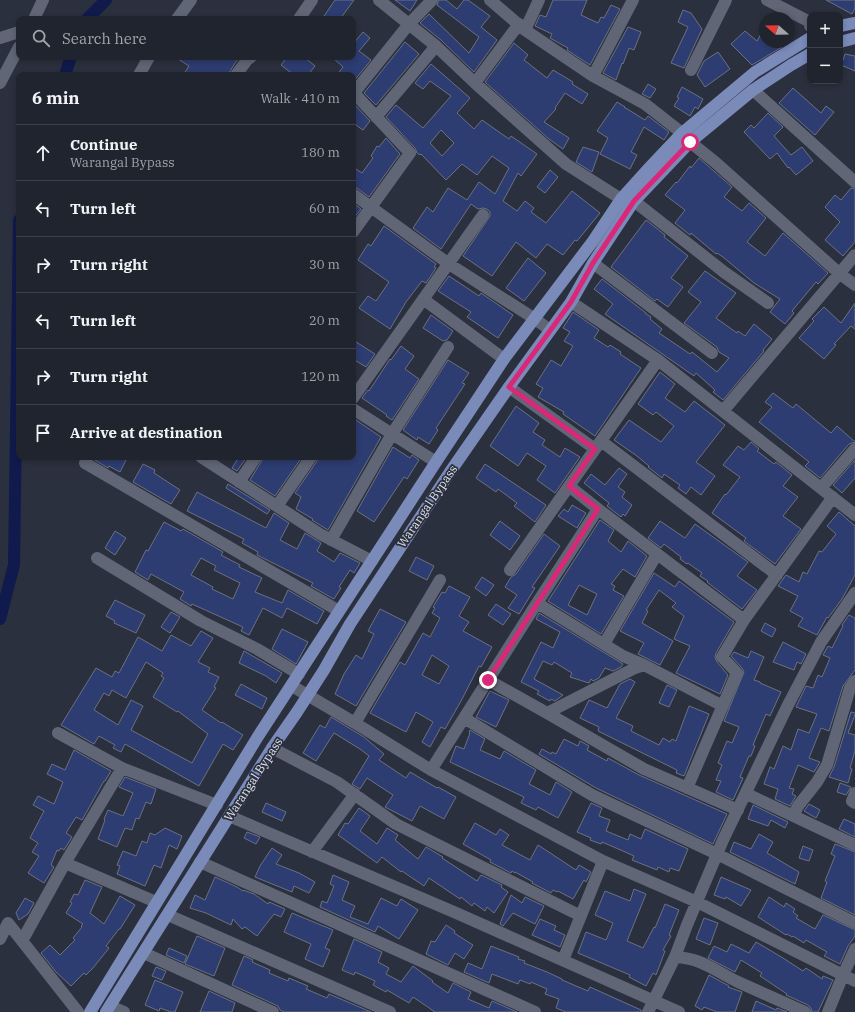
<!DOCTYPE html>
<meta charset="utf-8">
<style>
body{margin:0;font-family:"IBM Plex Serif",serif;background:#282c36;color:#f1f3f6}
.controls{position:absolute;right:12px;top:12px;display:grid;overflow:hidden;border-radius:8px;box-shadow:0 2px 6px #0003}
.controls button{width:36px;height:36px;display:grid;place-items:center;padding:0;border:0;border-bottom:1px solid #3d414a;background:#20242e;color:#f1f3f6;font:20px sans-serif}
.compass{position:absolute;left:759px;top:12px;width:36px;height:36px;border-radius:50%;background:#20242e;box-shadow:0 2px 6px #0003;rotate:290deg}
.stop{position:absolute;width:12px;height:12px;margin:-9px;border:3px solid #db2777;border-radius:50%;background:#fff}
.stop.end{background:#db2777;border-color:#fff;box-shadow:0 1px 4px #0008}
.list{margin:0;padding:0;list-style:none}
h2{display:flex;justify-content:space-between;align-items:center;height:52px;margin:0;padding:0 16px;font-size:17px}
h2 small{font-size:13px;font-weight:400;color:#a2a4aa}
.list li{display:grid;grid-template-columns:26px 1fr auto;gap:12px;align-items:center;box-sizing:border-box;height:56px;padding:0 16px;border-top:1px solid #3d414a}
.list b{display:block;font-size:15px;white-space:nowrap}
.list p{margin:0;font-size:13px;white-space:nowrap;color:#a2a4aa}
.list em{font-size:13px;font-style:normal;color:#a2a4aa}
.icon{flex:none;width:22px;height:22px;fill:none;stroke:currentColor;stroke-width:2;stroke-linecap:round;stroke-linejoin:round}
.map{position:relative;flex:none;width:855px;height:1012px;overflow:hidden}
.search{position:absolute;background:#20242e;box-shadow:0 2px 6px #0003;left:16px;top:16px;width:340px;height:44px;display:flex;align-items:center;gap:10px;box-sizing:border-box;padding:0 14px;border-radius:8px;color:#a2a4aa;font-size:15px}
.panel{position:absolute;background:#20242e;box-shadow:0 2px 6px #0003;left:16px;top:72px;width:340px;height:388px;border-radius:8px}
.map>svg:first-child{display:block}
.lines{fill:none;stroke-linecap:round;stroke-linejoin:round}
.canal{stroke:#101a4c;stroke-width:12}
.building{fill:#2d3c71;stroke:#6b7181;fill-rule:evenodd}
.minor{stroke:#606676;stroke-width:12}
.major{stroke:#7a8bba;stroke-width:12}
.route{stroke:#db2777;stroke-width:5}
.labels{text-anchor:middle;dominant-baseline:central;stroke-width:3.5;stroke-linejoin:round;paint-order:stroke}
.street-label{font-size:12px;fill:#dfe3ec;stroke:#2b303e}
</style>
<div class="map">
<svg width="855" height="1012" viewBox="0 0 855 1012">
<rect width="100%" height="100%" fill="#2b303e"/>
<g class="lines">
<path class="canal" d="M87,19L106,0
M65,75L71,57
M0,619L14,565L19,220"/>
</g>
<path class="building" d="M335,0H354L340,19H322Z
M395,0H417L410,11Z
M439,0H446L457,9L464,0H468L490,16L481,27L497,40L474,72L441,40L420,23L429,14L469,53L479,37L437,5Z
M553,0H587L581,15L598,23L601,17L604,18L611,5L620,9L590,65L567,50L568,48L550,38L552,34L535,26L540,15L546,17Z
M826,0H855V8L852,14Z
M683,10L691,13L702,29L684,68L671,63L688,27L678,22Z
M628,27L641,32L634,50L629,48L623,64L622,63L616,80L603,73Z
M765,27V42H784L782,47L752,65L731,44L745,31L757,41Z
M363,32L370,38L359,51L371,60L353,82V75H337L343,67L332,57H353V44Z
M405,42L419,54L376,105L364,93Z
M514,43L528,55L524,60L547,78L553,70L573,82L572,84L588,94L582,104L565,93L555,108L556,109L544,122L569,138L563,149L549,139L485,82Z
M718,52L730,69L705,87L697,75L704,61Z
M845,54L855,56V71L841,65Z
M175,57H239L230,71L229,75H183L189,66Z
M287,57H304L315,66L308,75H294L281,65Z
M431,64L470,98L457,113L474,129L482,120L509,139L511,136L537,154L521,176L518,173L503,201L517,211L525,201L534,208L531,212L546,223L572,191L600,213L577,241L575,240L563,255L547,244L536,258L516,242L492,276L463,256L490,216V212L487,209L483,208L478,209L471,204L441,249L413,228L427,207L433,212L448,188L467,200L479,182L495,194L509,168L492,156L477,175L462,164L446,180L421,154L420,155L417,153L415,148L386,117L396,105L423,128L451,96L430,81L423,89L415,83ZM441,130L454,143L442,156L430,143Z
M648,84L656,89L650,98L642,94Z
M682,87L703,99L698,109L695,107L690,116L674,106L679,98L677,97Z
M793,88L821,113L826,106L834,112L815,135L779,103Z
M617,102L625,107H624L645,120L648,116L669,132L664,140L644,127L631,152L637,155L630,169L600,154L608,138L597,131Z
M353,103L370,121L363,130L353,123Z
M768,113L783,127L774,136L791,155L802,147L813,161L796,175L789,167L788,168L777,153L770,159L744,132L751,125L754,128Z
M386,138L400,154L369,197L357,188L353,187V167L362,173L373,158L371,156L377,146L379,147Z
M583,147L599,152L592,172L576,162Z
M699,158L732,187L724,197L742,211L749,203L766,218L747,242L765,256L783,233L828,273L818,284L816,282L792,311L794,313L785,324L770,312L780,299L754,283L723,257L717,253L716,254L691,233L690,235L675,223L685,210L665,195L676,182L677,183L690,166L691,168Z
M550,170L558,177L545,193L537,187Z
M851,188L855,189V242L843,256L825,240L840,222L825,207L835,195L841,200Z
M353,203L361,209L353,219Z
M646,220L665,235L664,237L688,256L671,278L683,287L668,307L657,299L655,301L611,267Z
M384,226L436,264L434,267L436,268L426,283L422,281L406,302L390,329L359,308L368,296L376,301L389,282L358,260L368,244L371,246Z
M528,258L546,273L524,301L506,288Z
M705,271L736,293L716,318L737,333L738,331L745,336L754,324L772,339L763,350L764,351L723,400L713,392L715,390L696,373L694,376L605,314L613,304L594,289L602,279L646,313V314L651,317L650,319L662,329L659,333L690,354L692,352L717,372L729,358L719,352L717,347L684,323L701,302L688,292Z
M449,276L479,296L481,293L513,315L498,338L467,317L471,312L438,291Z
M855,303V329L851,326L834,344L836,345L824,359L799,338L814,321L812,319L824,307L841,323Z
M573,312L599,330L594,338L608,347L610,345L621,352L620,354L641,368L595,436L563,414L564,412L538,397L543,388L536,384L551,360L561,366L573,346L564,341L570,332L563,328Z
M431,315L453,331L447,340L443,341L423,328Z
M353,340L375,354L366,367L353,359Z
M401,346L414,356L405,369L419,379L392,420L386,416L387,415L362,398L368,390L369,391L390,359L391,360Z
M448,360L469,373L462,383L465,384L436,428L438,430L429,444L418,437L417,440L403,430Z
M660,372L675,384L665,398L685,412L694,401L725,425L696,462L715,476L701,495L691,487L686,494L678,488L680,485L664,474L662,478L648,467L649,466L637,456L614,440L629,420L661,442L674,426L656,412L653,415L638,404Z
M773,393L793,408L796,404L831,433L837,426L855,442L849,444L820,478L805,466L809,462L759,422L772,407L765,402Z
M516,406L539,423L533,432L545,440L542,445L560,457L565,448L580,457L555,493L537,480L546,466L527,453L518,466L490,446Z
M353,418L381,437L328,530L312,520L313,519L296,509L301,497L295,493L317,461L318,457H353Z
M751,442L759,449L757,451L774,464L776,462L792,475L783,486L798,497L783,516L801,529L775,564L744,541L746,538L712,513L725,494L726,495L740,477L723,465L738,446L744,450Z
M393,447L410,458L412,455L419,460L407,479L404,477L374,522L357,511Z
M90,457H119L126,460L120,472L109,466L108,468Z
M239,457L246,458L237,471L232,468Z
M264,457H302L275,496L250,480Z
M855,460V478L842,493L833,485Z
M143,464L155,470L154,473L180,490L171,504L133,482Z
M485,464L546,505L535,522L514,506L517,503L498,489L496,492L476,478Z
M619,468L627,474L618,487L625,492L622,497L632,505L625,516L623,514L621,517L607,506L609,503L584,483L591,474L605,485Z
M228,484L270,510L267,514L226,488Z
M197,492L266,528L274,513L289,523L280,540L297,549L305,533L321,543L317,551L334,562L340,553L360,563L354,573L350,570L339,587L341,588L334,599L332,598L311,586L313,583L257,555L258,552L242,543L244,539L187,511Z
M572,505L586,513L577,528L558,516L564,509L568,512Z
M839,512L855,526V575L842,599L828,618L827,617L817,635L798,626L803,618L790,611L798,596L778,586L786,575L799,582L803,572L807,574L819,551L822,552L836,534L827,526Z
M600,520L614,530L608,541L621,552L628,541L647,556L635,577L623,569L611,584L615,586L613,590L624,596L601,634L548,601ZM579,585L597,594L587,615L568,605Z
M500,521L520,536L510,550L490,535Z
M660,521L685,538L695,524L748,562L737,576L757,590L742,609L707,582L708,581L700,576L702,573L688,563L687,564L680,559L681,557L664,544L661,548L648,538Z
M164,522L181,531L183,529L223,552L221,555L240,565L239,567L262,578L255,592L282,603L288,590L324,611L317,624L287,608L282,618L263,608L249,635L241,631L243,627L192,604L191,606L180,599L184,592L151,574L148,580L135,572L146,550L148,551ZM201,558L216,566L214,570L240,583L233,599L212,589L213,587L191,575Z
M115,531L126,538L115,555L105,548Z
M544,534L560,546L532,587L535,588L519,614L508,608L517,595L505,587L511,577L516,574Z
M416,557L434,566L427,580L409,571Z
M654,573L675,587L679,581L734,622L716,653L715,657L717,662L728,675L720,694L676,673L690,646L674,639L684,616L672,607L676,603L659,590L646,610L648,611L642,623L673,641L660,665L638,654L644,643L620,631Z
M482,577L494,585L486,596L475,588Z
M449,586L470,597L459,616L469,622L463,631L492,647L481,667L479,666L461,701L445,729L441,727L430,747L422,742L433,722L416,712L406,732L370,713L400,662L405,665L423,633L430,637L440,618L432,613L435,608L433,607L442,592L445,593ZM432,655L449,666L439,684L422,675Z
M115,600L145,615L136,633L114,623L115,621L106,616Z
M496,604L511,614L503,625L488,615Z
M380,609L406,622L356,706L335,694L344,674L356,655L362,659L374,634L368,631Z
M171,612L180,617L170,633L161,627Z
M539,613L623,664L621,667L613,671L605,668L599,678L593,681L591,679L589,683L570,677L572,673L554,662L552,665L543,661L534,679L563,695L555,701L551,699L550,701L537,694L539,691L521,682L541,642L553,648L560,632L536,619Z
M849,615L855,618V670L843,686L829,731L821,728L809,758L820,762L814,772L798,765L789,788L794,789L792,794L796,796L790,806L775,799L778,789L764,784L770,767L774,769L783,746L791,750L798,729L809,733L817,714L796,707L806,686L813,688L818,675L822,677L830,658L823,655L828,646L832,648L843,626L842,625Z
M765,623L776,629L772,637L761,631Z
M282,629L308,642L296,664L272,649Z
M201,631L213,638L198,662L210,668L208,672L219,677L214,687L216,688L202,710L221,723L222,722L243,735L233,750L223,744L199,786L125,744L121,752L113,748L115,745L99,736L94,744L61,725L96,668L112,677L115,671L119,673L138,637L162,651L171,635L191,646ZM146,662L163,673L161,676L164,678L153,697L177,712L178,711L208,734L192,763L131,730L143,706L131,700L118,725L94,710L104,693L109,696L112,690L126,698Z
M783,642L806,654L801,664L797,662L794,670L773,662Z
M244,651L282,673L276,683L266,676L239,663Z
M751,651L764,657L754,680L760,682V683L781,692L770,716L766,714L753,745L755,746L751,756H749L740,777L743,778L733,800L716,792L721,781L716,780L722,765L718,763L727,741L732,743L739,727L724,721L744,672L742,668L731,656L734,652L748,658Z
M630,679L635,682L616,718L633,726L631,731L659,745L663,738L670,742L672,739L676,741L689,706L709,714L684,776L676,773L677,770L598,731L599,727L580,718L589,700L607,708L620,684Z
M241,684L267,698L262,709L235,695Z
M667,685L677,690L669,707L659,703Z
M490,691L509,700L496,727L476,717Z
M851,712L855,713V715L848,733L855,735V751L850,768L852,769L848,783L829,777L834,767Z
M331,717L364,737L384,754L379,760L406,778L410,772L437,788L438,787L456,797L444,819L420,806L412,821L385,807L393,795L367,778L360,789L352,784L369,756L360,749L334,733L316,761L303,753L320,725L325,728Z
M470,730L485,739L480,750L500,759L504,751L536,770L529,784L550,795L556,782L572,792L558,818L538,807L536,810L521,803L524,797L450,762L456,746L464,749L470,733L469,732Z
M564,739L578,746L580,741L589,746L587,750L607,761L608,758L639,775L727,814L713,844L596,788L539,754L542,749L551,754L552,752L556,754Z
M74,750L111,771L105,781H104L82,820L76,817L66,833L72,837L64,850L61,848L59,851L57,850L51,865L54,867L44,883L28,873L39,856L32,852L38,843L30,838L44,811L33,805L38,796L54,804L63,782L47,774L52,764L65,770Z
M125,777L156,789L151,804L146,802L139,819L136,818L132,830L125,828L117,847L98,839L105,820L104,819L108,810L123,816L133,793L119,787Z
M840,783L851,787L846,795L837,792Z
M266,803L286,812L282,821L262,812Z
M591,803L602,808L599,816L610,820L606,831L628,840L630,834L641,839L645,829L688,849L679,871L670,868L669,872L658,867L657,870L632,860L634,856L623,851L602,842L601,844L590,840L591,838L577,832Z
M809,804L820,810L816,818L804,811Z
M753,805L788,822L785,828L771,820L768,826L748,819Z
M359,808L370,816L360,831L377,844L387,828L398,835L395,840L418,859L426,847L443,857L442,858L477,881L481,875L502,885L501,887L508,892L494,913L487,907L485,911L474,903L472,906L461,897L460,899L429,878L424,886L402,871L401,872L382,857L377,863L338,835L345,823L348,824Z
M844,819L855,824V837L839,829Z
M475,823L496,835L500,829L509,835L502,845L530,860L538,845L576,870L579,865L591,872L586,882L584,880L573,899L558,891L557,892L553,890L551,893L532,883L533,882L515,872V873L512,871L511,873L490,862L491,860L463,844Z
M165,828L182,836L177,849L169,845L161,868L154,865L145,886L117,874L120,866L117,865L123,851L136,856L142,841L147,843L150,833L155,835Z
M247,832L260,837L256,844L244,838Z
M759,834L773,842L767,853L799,872L795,884L730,852L734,842L751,849Z
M835,844L855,852V915L821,898L827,882L825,881L835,856L831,854Z
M803,846L813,850L809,861L799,858Z
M272,848L282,855L276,864L299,873L315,882L309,893L294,886L292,892L255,877L260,866Z
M333,875L349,882L342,900L355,906L350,917L368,924L381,898L397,906L401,899L418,910L399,939L378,926L375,932L320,907L322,901L327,903L334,886L330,884Z
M215,877L237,887L243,891V890L254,894L268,904L269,902L285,909L281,917L274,914L257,936L245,927L242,929L233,919L231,925L206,913L190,908L195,895L205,900Z
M721,877L751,890L741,906L726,897L725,899L714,895Z
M85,880L102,887L90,913L104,924L120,896L135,905L120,929H119L106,946L109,948L93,968L86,975L84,973L71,986L56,972L41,953L50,945L60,955L75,940L73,938L82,927L81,926L83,924L66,913L72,903L70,902L74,894L78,895Z
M634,889L646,894L627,941L643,948L654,927L655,928L665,904L679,910L669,935L671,936L663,950L665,951L656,975L653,973L646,986L629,977L630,975L578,953L586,932L606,940L613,923L595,915L605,891L630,901Z
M511,895L522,903L525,897L544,906L535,924L513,913L503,926L500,924Z
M769,897L784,907L786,903L795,909L793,912L798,916L796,918L815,929L823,915L855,930V936L848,946L840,964L824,956L827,952L806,940L804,943L793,936L792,937L787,934L786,935L758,917Z
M25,898L34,903L28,914L19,920L16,913Z
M292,913L333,930L325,948L330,950L323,967L305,959L311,944L284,932Z
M704,918L718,923L710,945L696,939Z
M540,919L556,926L554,930L565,935L560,947L532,935Z
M446,925L455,931L454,933L473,945L464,959L455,953L448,965L426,954L431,941L435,942Z
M197,936L225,948L214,976L185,964Z
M354,939L382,952L378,962L389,968L386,974L401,982L413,966L433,981L432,982L448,993L453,983L471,992L468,999L489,1008L492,1001L517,1012H435L413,997L409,1003L387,990L386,992L373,985L375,981L355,972L354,975L342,970Z
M756,942L783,958L803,971L806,968L822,979L823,976L833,980L818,1012H812L811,1008L808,1005L786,995L787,994L760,976L762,973L741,960L735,972L708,958L714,946L727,952L731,944L749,953Z
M491,946L519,957L518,959L525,961L524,963L547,972L562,979V980L588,991L590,987L641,1010V1012H566L556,1008L559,999L545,994L547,989L531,982L530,984L520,980L518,984L492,974L489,983L464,972L468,963L482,969Z
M169,948L187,956L184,963L166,955Z
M244,956L253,960L252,962L270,970L269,973L288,981L289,978L308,986L306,989L327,998L329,994L371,1012H284L280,1010L278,1006L232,985Z
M156,967L166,971L162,980L152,976Z
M709,975L729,986L728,987L742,992L735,1012H717L704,1007L702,1010L695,1006Z
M155,980L183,992L175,1012H171L160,1008L159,1011L145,1005Z
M209,991L235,1003L232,1012H200Z
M756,1001L776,1010L777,1008L787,1012H752Z"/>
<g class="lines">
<path class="minor" d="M379,0L436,46L475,83L566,164L621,199
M490,0L525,30L593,76L645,104L682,133
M767,0L810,22V26
M34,19L43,0
M177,19L191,0
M299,19L312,0
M525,30L539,0
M0,38L19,32
M691,70L726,0
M139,75L149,57
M236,75L247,60L251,57
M593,76L633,0
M0,83L19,47
M475,83L519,24
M753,90L855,182
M353,94L409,24L432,0
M376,117L436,46
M690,142L715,162L840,274L855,285
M353,194L449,264L535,319L550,330
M634,201L724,272L768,303
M353,232L410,153L354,93
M593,263L712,353
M423,299L504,359
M571,302L658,360L569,486L598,509L528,617L431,770L603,861
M658,360L855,515
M509,387L595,449
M353,398L483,215
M353,409L436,462
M723,411L855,255
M601,441L777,575
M201,457L320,534L372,561
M85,463L339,611
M239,482L256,457
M821,488L855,449
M277,506L311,457
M598,509L744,620
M331,540L392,434L448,347
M97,558L201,621L257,649L299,674
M510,570L569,486
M537,603L623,656L644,665
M604,644L657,554
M488,680L547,713L635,668L644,665L723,706
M292,686L355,723L431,770
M547,713L644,769L738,810
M464,718L592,795L717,854L855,923
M355,723L440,580
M58,733L122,768L217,805
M272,748L337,782L396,824L581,916
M687,788L737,673L722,657L744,620L833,497
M855,793L852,801L855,803
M747,794L855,845
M229,816L454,912L679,1012
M793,816L798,806L817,782L827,765L850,688L855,681
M312,852L355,794
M200,862L535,1012
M65,863L156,902
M168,915L390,1012
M0,939L8,923L78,1012
M22,941L65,863L122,768
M144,953L273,1012
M675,957C702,958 715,971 738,982C760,992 783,1002 805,1012
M563,960L603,861L697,902L855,981
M110,1006L124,1012
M648,1012L675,957L687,925L723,840L787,707L821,642L855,593
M828,1012L843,975L855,949"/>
<path class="major" d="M840,26L855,23
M840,42L855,38
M90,1012L257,738L436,462L504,359L593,241L621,199L649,168L682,133L755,72L810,38
M106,1012L272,748L297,712L324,670L350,624L450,472L509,387L571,302L593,263L634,201L690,142L753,90L791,65L810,54"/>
</g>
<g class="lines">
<path class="route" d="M488,680L598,509L569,486L595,449L509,387L571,302L593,263L634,201L690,142"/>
</g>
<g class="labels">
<g class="street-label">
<text transform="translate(427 506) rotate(-56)">Warangal Bypass</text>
<text transform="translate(253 779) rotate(-57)">Warangal Bypass</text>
</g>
</g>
</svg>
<div class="controls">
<button>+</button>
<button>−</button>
</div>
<svg class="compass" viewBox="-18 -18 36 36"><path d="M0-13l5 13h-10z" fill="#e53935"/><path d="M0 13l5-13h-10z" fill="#a2a4aa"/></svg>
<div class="stop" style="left:690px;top:142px"></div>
<div class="stop end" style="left:488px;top:680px"></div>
<div class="search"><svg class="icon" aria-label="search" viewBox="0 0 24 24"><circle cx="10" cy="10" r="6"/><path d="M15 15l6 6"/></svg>Search here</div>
<section class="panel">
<h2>6 min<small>Walk · 410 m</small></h2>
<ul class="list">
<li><svg class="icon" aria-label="ahead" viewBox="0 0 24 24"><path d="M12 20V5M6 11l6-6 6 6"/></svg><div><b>Continue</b><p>Warangal Bypass</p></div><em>180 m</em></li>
<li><svg class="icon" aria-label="left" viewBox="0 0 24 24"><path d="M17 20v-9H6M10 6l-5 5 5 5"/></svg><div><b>Turn left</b></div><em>60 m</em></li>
<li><svg class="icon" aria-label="right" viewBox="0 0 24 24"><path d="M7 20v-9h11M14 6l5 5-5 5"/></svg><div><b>Turn right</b></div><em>30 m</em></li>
<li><svg class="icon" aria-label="left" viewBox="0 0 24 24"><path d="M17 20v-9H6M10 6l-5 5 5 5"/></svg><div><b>Turn left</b></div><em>20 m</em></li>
<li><svg class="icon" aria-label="right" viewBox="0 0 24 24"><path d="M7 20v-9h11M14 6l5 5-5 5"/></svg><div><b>Turn right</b></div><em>120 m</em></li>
<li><svg class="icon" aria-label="arrive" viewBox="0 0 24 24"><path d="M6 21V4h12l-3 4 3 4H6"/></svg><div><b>Arrive at destination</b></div></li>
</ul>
</section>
</div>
